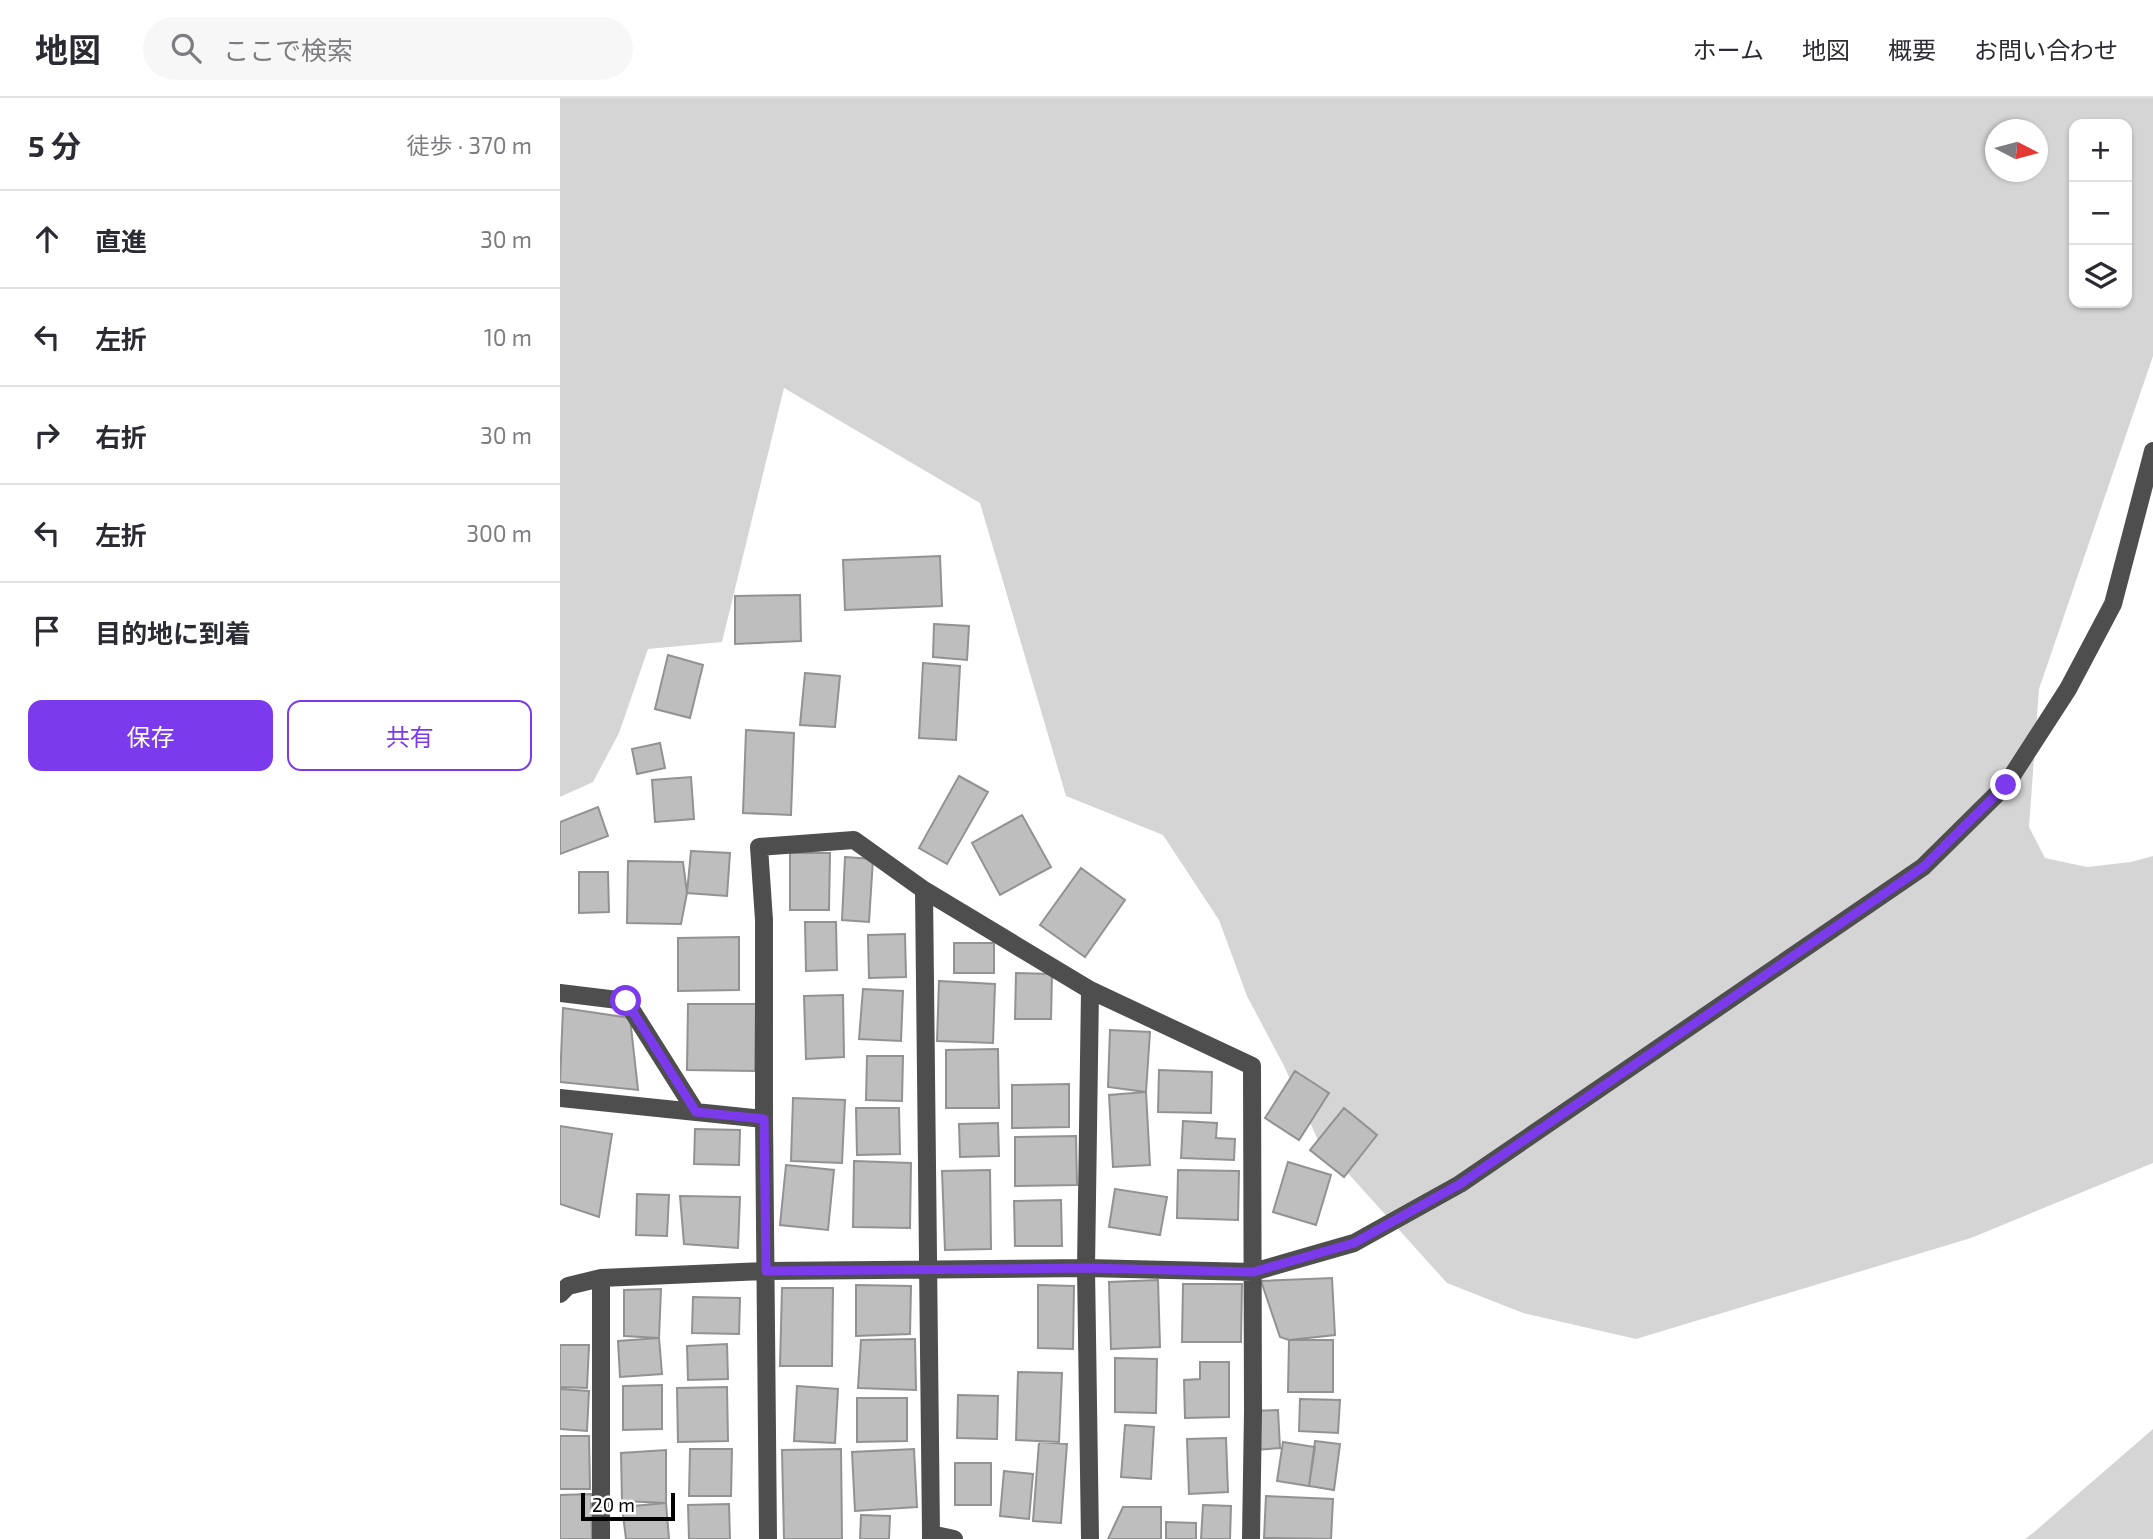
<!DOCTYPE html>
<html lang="ja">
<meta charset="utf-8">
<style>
body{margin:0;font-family:"Exo 2","Noto Sans JP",sans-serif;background:#f7f7f7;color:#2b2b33}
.controls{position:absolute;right:21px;top:21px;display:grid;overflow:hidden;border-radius:14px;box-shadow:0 2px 5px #0004}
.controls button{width:63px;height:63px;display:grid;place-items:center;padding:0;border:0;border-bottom:2px solid #e1e1e2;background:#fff;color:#2b2b33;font:35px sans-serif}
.compass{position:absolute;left:1425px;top:21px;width:63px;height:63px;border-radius:50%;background:#fff;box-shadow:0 2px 5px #0004;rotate:96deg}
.scale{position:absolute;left:21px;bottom:18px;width:94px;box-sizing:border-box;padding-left:7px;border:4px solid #000;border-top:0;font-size:19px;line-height:24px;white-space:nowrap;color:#000;-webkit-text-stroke:5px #fff;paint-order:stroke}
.stop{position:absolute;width:21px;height:21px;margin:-16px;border:5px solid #7c3aed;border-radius:50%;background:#fff}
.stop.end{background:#7c3aed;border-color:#fff;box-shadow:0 2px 7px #0008}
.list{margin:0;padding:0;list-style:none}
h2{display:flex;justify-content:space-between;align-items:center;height:91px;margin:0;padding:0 28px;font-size:30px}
h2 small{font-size:23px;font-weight:400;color:#7c7c81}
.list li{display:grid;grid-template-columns:46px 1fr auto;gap:21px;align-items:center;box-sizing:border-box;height:98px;padding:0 28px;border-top:2px solid #e1e1e2}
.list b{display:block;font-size:26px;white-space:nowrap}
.list em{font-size:23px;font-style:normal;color:#7c7c81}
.actions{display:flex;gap:14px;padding:21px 28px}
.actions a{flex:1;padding:16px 0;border:2px solid #7c3aed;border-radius:14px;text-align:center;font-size:24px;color:#7c3aed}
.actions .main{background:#7c3aed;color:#fff}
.icon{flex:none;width:38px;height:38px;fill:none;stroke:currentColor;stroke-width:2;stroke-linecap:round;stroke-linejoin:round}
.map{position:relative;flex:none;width:1593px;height:1441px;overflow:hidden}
header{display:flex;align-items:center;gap:42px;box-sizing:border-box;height:98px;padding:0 35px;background:#fff;border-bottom:2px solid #e1e1e2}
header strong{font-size:33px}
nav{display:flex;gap:38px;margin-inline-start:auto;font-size:24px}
.search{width:490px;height:63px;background:#f7f7f7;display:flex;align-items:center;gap:18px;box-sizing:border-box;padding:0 24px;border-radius:38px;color:#7c7c81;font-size:26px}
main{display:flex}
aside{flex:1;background:#fff}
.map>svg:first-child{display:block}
.green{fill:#d5d5d5;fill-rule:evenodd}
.building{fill:#bebebe;stroke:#929292;stroke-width:2}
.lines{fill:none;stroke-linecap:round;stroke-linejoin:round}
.minor{stroke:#4e4e4e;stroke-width:18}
.route{stroke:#7c3aed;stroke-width:9}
</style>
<header>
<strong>地図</strong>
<div class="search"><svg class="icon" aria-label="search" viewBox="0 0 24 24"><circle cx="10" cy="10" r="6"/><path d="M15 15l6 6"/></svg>ここで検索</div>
<nav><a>ホーム</a><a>地図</a><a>概要</a><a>お問い合わせ</a></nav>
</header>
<main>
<aside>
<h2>5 分<small>徒歩 · 370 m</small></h2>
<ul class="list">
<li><svg class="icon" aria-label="ahead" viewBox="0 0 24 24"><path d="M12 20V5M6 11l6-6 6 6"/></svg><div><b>直進</b></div><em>30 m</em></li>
<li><svg class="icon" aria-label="left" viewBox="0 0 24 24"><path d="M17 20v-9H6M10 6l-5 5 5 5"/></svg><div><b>左折</b></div><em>10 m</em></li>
<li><svg class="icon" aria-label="right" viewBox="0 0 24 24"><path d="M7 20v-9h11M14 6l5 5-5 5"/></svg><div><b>右折</b></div><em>30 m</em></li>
<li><svg class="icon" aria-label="left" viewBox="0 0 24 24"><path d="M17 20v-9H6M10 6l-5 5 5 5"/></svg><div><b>左折</b></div><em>300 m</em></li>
<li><svg class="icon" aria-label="arrive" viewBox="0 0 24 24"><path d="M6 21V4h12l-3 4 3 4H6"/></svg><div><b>目的地に到着</b></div></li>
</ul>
<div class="actions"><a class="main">保存</a><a>共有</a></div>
</aside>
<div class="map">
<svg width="1593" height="1441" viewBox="0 0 1593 1441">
<rect width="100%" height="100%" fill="#fff"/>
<path class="green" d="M0,0H1593V258L1479,591L1469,729L1485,760L1527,769L1571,764L1593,758V1065L1411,1140L1076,1241L963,1215L887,1185L758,1042L723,966L687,898L659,822L603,737L506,698L420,405L224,290L162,544L88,551L59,635L33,684L0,699ZM1514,26H1567V205H1514ZM1436,32H1478V74H1436Z
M1593,1331V1441H1465L1473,1435Z"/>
<path class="building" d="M380,458L382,508L285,512L283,462Z
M240,497L241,543L175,546V498Z
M374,526L409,528L407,562L373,559Z
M108,557L143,567L130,620L95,611Z
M363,565L400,568L396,642L359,640Z
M245,575L280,578L275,629L240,627Z
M186,632L234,635L231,717L183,715Z
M100,645L105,670L77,676L72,651Z
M399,678L428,694L387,766L359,750Z
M131,679L134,721L95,724L92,682Z
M38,709L48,738L0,756V724Z
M462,717L491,769L440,797L412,745Z
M131,753L170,755L167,798L127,795Z
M230,755H270L269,812H230Z
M285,759L313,761L309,824L282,822Z
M68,763L123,764L127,795L121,826L67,825Z
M521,770L565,802L525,859L480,827Z
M19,774H48L49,814L19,815Z
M245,824H276L277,872L246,873Z
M345,836L346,879L309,880L308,837Z
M179,839V892L118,893V840Z
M394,845H434V875H394Z
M456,875L492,876L491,921H455Z
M379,883L435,886L433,945L377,943Z
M303,891L343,893L341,943L299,941Z
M283,897L284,959L246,961L244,898Z
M128,906H196L195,973L127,972Z
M3,910L70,920L78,992L0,984Z
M550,932L590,934L586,994L548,989Z
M438,951L439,1010H386V952Z
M307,958H343L342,1003L306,1002Z
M599,972L652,974L651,1015L598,1014Z
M735,973L769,995L739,1042L705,1020Z
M509,986V1029L452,1030V987Z
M586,994L590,1067L553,1069L549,997Z
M233,1000L285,1002L282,1065L231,1063Z
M296,1010H339L340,1056L297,1057Z
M784,1010L817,1037L784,1079L750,1052Z
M623,1023L657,1025L656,1040L675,1041L674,1062L621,1060Z
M438,1025L439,1058L400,1059L399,1026Z
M0,1028L52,1036L39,1119L0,1106Z
M135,1031L180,1032L179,1067L134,1066Z
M516,1038L517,1087L455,1088V1039Z
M294,1063L351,1065L350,1130L293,1129Z
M728,1064L771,1077L756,1127L713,1114Z
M226,1067L274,1072L268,1132L220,1127Z
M430,1072L431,1151L385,1152L382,1073Z
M618,1072L679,1073L678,1122L617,1120Z
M555,1091L607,1099L600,1137L549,1129Z
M77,1096L109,1097L107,1138L76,1137Z
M120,1098L180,1099L178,1150L124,1146Z
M501,1102L502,1148H455L454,1103Z
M772,1180L775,1237L729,1242L720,1239L701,1183Z
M598,1182L600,1249L551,1251L549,1184Z
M623,1186H682L681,1244H622Z
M296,1187L351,1188L350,1236L296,1238Z
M478,1187L514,1188L513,1251L478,1250Z
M222,1190H273L272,1268H220Z
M101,1191L99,1240L64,1238V1192Z
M133,1199L180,1200L179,1236L132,1235Z
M99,1240L102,1276L60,1279L58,1243Z
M355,1241L356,1292L298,1290L301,1242Z
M729,1242H773V1294H728Z
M167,1246L168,1281L128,1282L127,1248Z
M0,1247H29L27,1290L0,1289Z
M555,1260L597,1261L596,1315L555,1314Z
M640,1264H669V1319L625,1320L624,1282L640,1281Z
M458,1274L502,1275L499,1344L456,1342Z
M102,1287V1331L63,1332V1288Z
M237,1288L278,1291L275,1345L234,1343Z
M167,1289L168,1343L118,1344L117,1290Z
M0,1291L29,1293L27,1333L0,1331Z
M398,1297L438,1298L437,1341L397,1340Z
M297,1300H347V1343L297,1344Z
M740,1301L780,1302L778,1335L739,1333Z
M718,1312L720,1350L695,1352L693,1313Z
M565,1327L594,1329L591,1381L561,1379Z
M0,1338H29L30,1391H0Z
M666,1340L668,1394L629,1396L627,1341Z
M755,1343L780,1346L774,1392L749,1388Z
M479,1344L507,1346L501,1425L473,1423Z
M723,1344L755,1349L749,1388L717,1383Z
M130,1351H172L171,1398H129Z
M281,1351L282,1441H224L222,1352Z
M354,1351L357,1409L295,1413L292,1354Z
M106,1352V1405L62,1403L61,1355Z
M395,1365H431V1407H395Z
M444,1373L473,1376L469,1421L440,1418Z
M31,1396L32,1441H0V1397Z
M706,1398L773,1401L771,1441L704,1440Z
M106,1405L109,1441H66L62,1409Z
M169,1406L170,1441H129L128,1407Z
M643,1407L671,1408L670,1441H641Z
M563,1409H601V1441H548Z
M301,1417L330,1418L329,1441H300Z
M606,1424L636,1425V1441H606Z"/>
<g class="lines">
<path class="minor" d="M364,792L371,1436
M0,895L66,903L136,1014
M0,1000L204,1021
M41,1180V1441
M0,1196L8,1188L41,1180L206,1173L526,1170L693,1174L794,1145L900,1086L1363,769L1446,687L1508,591L1553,506L1593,353
M208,1441L204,1021V822L199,749L294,742L364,792L530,892L692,968L693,1313L691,1441
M371,1441V1436L394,1441
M530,1441L526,1170L530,892"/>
</g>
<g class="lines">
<path class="route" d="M66,903L136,1014L204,1021L206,1173L526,1170L693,1174L794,1145L900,1086L1363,769L1446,687"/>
</g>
</svg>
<div class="controls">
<button>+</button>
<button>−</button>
<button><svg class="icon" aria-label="layers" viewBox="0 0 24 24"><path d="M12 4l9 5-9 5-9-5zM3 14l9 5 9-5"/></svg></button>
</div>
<svg class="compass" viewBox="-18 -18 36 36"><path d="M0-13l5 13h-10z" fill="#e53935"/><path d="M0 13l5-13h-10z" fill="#7c7c81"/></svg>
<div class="scale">20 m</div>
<div class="stop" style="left:66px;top:903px"></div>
<div class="stop end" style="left:1446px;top:687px"></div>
</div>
</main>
